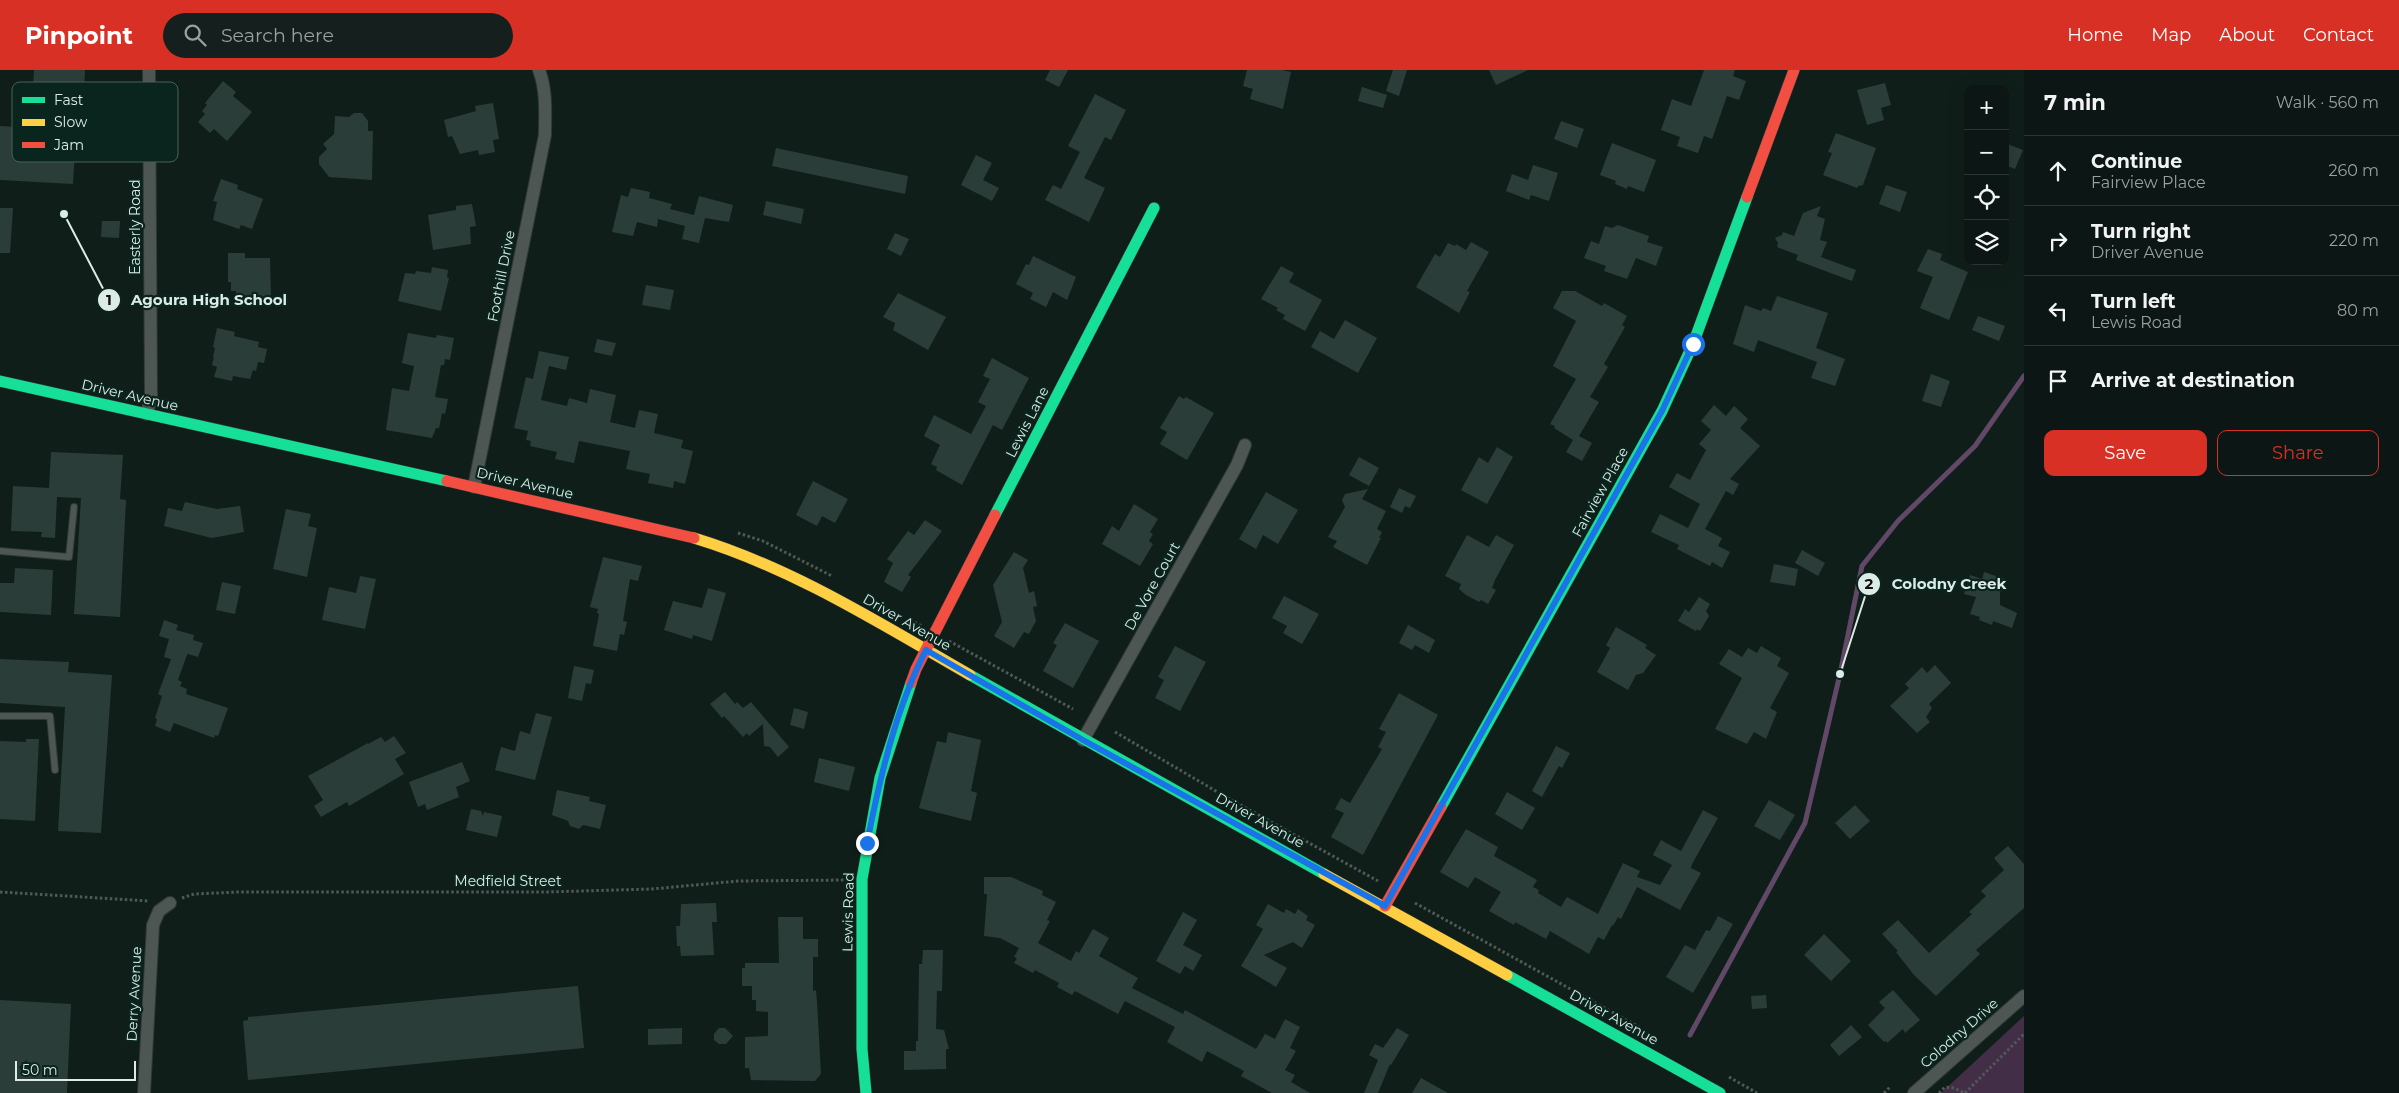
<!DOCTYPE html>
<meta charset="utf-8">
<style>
body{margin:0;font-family:Montserrat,sans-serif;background:#151f1d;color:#f1f3f6}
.controls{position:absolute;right:15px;top:15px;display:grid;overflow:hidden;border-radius:10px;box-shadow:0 5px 20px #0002}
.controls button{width:45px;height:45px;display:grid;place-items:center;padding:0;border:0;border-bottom:1px solid #2c3534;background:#0c1614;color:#f1f3f6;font:25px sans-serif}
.scale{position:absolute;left:15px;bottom:12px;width:121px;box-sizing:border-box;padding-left:5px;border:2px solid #dcebe6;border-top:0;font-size:14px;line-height:18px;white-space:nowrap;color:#dcebe6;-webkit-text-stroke:4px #0a241e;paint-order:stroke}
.stop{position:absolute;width:15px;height:15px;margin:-11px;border:4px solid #1a73e8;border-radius:50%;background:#fff}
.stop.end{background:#1a73e8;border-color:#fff;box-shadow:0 1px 5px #0008}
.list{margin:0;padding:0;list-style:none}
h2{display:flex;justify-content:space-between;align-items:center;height:65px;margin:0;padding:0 20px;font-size:21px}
h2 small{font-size:16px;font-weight:400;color:#9a9fa0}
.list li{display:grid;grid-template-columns:32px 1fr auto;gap:15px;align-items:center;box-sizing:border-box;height:70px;padding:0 20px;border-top:1px solid #2c3534}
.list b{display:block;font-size:19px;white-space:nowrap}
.list p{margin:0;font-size:16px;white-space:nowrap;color:#9a9fa0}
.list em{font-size:16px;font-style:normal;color:#9a9fa0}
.actions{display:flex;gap:10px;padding:15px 20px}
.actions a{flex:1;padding:11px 0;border:1px solid #d93025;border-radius:10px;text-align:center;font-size:18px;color:#d93025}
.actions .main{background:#d93025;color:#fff}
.icon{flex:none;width:28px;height:28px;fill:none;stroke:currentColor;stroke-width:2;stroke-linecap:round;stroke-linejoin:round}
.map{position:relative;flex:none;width:2024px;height:1023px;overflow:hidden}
header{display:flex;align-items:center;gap:30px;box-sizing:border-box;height:70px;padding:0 25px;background:#d93025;color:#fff}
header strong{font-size:24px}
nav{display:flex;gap:28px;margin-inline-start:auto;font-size:18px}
.search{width:350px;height:45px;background:#151f1d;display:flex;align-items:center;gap:12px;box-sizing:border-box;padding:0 18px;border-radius:28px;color:#9a9fa0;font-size:19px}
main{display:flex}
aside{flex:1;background:#0c1614}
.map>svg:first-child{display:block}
.green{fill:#422f47}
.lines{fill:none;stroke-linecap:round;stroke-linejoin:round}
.stream{stroke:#624867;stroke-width:5}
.building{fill:#2b3d39}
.lane-casing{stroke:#2f3937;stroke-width:8}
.street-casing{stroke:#2f3937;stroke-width:14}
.fast-casing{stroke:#2f3937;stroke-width:12}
.slow-casing{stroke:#2f3937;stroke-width:12}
.jam-casing{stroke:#2f3937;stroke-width:12}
.path{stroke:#505956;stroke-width:3;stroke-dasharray:2.5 2.5;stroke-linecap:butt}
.lane{stroke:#4d5653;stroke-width:6}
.street{stroke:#4d5653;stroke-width:12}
.fast{stroke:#16e098;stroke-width:11}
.slow{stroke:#ffcf43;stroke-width:11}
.jam{stroke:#f24e42;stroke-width:11}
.route{stroke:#1a73e8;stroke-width:6}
.labels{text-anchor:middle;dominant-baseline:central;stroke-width:4.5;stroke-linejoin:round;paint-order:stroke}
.street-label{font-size:14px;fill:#dcebe6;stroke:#0a241e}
.key{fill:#0a241e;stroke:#49605a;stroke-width:1}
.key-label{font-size:14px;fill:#dcebe6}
.leader{fill:none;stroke:#dcebe6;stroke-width:2}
.callout-dot{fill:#dcebe6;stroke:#0a241e;stroke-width:2}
.mark-label{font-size:15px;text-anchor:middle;font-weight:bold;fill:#111}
.callout-label{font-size:15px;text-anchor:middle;font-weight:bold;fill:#dcebe6;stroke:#0a241e;stroke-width:4.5;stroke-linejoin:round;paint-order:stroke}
</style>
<header>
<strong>Pinpoint</strong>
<div class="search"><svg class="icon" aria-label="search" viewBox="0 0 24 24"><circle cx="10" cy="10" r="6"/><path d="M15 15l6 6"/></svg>Search here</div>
<nav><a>Home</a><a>Map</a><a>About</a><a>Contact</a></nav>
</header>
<main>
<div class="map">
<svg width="2024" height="1023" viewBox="0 0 2024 1023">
<rect width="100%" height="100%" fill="#101e1a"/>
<path class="green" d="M2024,946V1023H1941Z"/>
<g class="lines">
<path class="stream" d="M1690,965L1805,753L1840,604L1862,496L1898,451L1975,376L2024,306"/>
</g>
<path class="building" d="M34,0H85L83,45H77L73,114L0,110V56L31,58Z
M1050,0H1068L1059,17L1045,10Z
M1247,0H1282L1291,2L1283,39L1250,29L1253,19L1243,16Z
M1393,0H1407L1399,26L1386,21Z
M1489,0H1528L1496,15Z
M1704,0H1735L1733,6L1746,11L1739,30L1727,26L1712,69L1704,66L1698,83L1677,76L1680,67L1661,60L1672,29L1691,36Z
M223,11L236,22L233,26L252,42L227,71L214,59L210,63L198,52L205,44L202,41L207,35L205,33Z
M1885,13L1891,35L1881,38L1884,50L1867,55L1857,20Z
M1362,17L1387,25L1383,38L1358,31Z
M1095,24L1126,40L1111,70L1105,67L1084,108L1105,118L1089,152L1045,130L1053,115L1061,119L1080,82L1068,76Z
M493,33L499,69L493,70L495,82L479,85L478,80L460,84L452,66L448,67L444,50L476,41L475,36Z
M354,43H362L368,51V61H373L372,110L329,107L319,94V87L327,79L323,74L334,64L335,46L349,47Z
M1561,51L1584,59L1577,78L1554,69Z
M1836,63L1876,78L1863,115L1858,116L1857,118L1823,105L1832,83L1828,82Z
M1612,73L1656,90L1644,122L1628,116L1627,119L1615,114L1616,111L1600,105Z
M2005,73L2023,80L2015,99L2005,95Z
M776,78L908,106L905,124L772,96Z
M976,85L992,93L983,110L999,118L992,131L961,115Z
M1533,95L1558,103L1549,131L1531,125L1529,130L1506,121L1512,104L1528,110Z
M221,109L238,115L237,119L263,129L252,159L241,155L239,159L213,150L217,132L213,131Z
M1886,115L1907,122L1900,142L1879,134Z
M631,118L650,122L649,128L672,134L670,139L694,145L699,126L733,135L729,152L705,148L699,173L682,169L685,156L658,149L657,157L637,152L633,166L612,162L621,125L628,127Z
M766,131L804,139L801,154L763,145Z
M472,134L476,156L470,157L471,174L433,180L428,145L456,140V136Z
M1821,136L1817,146L1825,149L1820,170L1827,172L1821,187L1856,200L1852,211L1796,190L1798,185L1777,177L1778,173L1775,168L1782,165L1783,162L1794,166L1803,143Z
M0,138H13L10,183H0Z
M102,151H120L119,168L101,167Z
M1618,155L1649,166L1647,172L1663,177L1656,196L1636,188L1627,209L1604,201L1606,196L1584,188L1591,171L1599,174L1605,156L1612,158Z
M895,163L909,169L901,186L887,179Z
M1471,172L1489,182L1467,221L1470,222L1459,243L1416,217L1435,184L1440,187L1448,173L1455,176L1456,174L1466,180Z
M1928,179L1942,184L1940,190L1968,202L1949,250L1920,238L1933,207L1917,201Z
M228,183H245V188H270L271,227H252V232H236V221H231V212H228Z
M1033,186L1076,207L1067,230L1053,222L1046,237L1030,229L1033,223L1016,214L1026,194L1029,195Z
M1281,196L1294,203L1289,212L1322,230L1305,261L1283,249L1285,245L1276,240L1278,238L1261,229Z
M432,197L448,200L447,208H449L441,241L398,231L405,203L415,204L416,201L431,203Z
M646,215L674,220L670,240L642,235Z
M1562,221H1575L1602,236L1604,233L1627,246L1622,255L1625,257L1604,294L1608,297L1590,327L1599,332L1579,366L1592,373L1582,391L1566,382L1573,370L1554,358L1555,356L1550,354L1576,309L1553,296L1576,251L1553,238Z
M898,223L946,247L928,280L893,260L895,253L883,247Z
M1777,226L1828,243L1816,278L1845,289L1835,316L1811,308L1817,292L1758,270L1754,282L1733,274L1745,235L1761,241L1763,238L1771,241Z
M1978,246L2005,256L1999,271L1972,260Z
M1345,250L1377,268L1358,303L1311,277L1320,261L1334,269Z
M217,258L235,262L234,266L259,272L258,277L267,279L264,293L258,292L256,301L253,300L250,309L233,306L232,311L214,307L217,297L212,295L214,287H213L215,278L213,277Z
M408,263L436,268L437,265L454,268L450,290L445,289L444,295H441L435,327L448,329L445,344L442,343L439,358H436L432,368L386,360L392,318L409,321L414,296L402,293Z
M597,269L616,273L612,286L594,282Z
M539,281L569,287L566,300L549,296L541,330L567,336L569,328L587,333L590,319L616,325L610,352L635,358L639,340L658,344L654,363L683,370L681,378L693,381L685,414L674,411L673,418L648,413L650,404L626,399L630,381L579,371L574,393L555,389L557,382L530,376L531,371L526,370L528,361L514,358L526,307L533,309Z
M992,288L1029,308L1002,360L993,355L962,415L936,400L937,397L931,394L940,375L924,366L934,345L971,364L986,336L978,332L990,309L983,306Z
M1931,304L1950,311L1941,337L1922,331Z
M1179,326L1184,329L1186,327L1214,343L1187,390L1160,374L1167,362L1160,358Z
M1714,335L1726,346L1734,336L1748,349L1740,358L1760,376L1730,409L1739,414L1733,425L1726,421L1705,459L1722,468L1718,476L1730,482L1722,498L1712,492L1710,496L1677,479L1679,475L1651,462L1660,444L1688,458L1700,434L1669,417L1677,403L1690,410L1706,380L1699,374L1711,360L1701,351Z
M1497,377L1513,387L1487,434L1461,420L1479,387L1488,393Z
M51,382L123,385L120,429L126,430L120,547L74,544L81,428L57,427L55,468L41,467L42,462L11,461L13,416L49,418Z
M1359,387L1379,398L1369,416L1349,405Z
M813,411L848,429L835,453L822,446L817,456L796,445Z
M1399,418L1416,426L1410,438L1405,436L1402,443L1390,437Z
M1368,419L1362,429L1386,441L1377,459L1382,462L1379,468H1381L1367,495L1333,477L1337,471L1328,467L1345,437L1342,430L1345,424Z
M1266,422L1298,440L1278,474L1263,465L1256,479L1239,469Z
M185,432L217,439L240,436L244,462L212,468L164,456L168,438L182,441Z
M1134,434L1158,449L1150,462L1153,464L1149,471L1153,474L1140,496L1102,474L1112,456L1119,461Z
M286,439L311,444L308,456L317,458L307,507L273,499Z
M925,450L942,461L908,505L911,507L902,522L884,512L893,493L887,489L908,461L914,465Z
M1467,465L1489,477L1496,465L1514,475L1495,510L1492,518L1496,520L1488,534L1481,530L1479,532L1466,525L1459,519L1461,514L1445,506Z
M1802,480L1825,493L1818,506L1795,493Z
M1014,482L1028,490L1023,498L1029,523L1034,521L1037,536L1033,537L1036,551L1029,564L1024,562L1014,578L994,566L1002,552L993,515Z
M603,487L642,496L638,511L630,509L623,551L627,552L624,565L620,564L617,581L593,576L599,544L597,543L598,539L590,537Z
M1774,494L1798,499L1795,516L1770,512Z
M15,498L53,500L51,545L0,542V513H14Z
M1984,502L2005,509L2000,523V535L2017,543L2012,558L1993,551L1992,555L1979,550L1980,547L1970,544L1976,527L1964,524L1970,505L1982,509Z
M360,506L376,509L365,559L322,550L329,517L356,523Z
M222,512L241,516L235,544L216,540Z
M708,518L726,523L712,571L693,565L692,569L664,560L673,531L702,538Z
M1284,526L1319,544L1302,574L1283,563L1287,556L1272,548Z
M1699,527L1710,534L1706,541L1709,546L1700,561L1697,559L1696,561L1678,551L1685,539L1689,542Z
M164,550L178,555L176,560L194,565L193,570L203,573L198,587L188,584L187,585L178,610L182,612L180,616L187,619L186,624L228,638L218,666L215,665L214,668L174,653L170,662L155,656L157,649L155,648L162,626L158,624L171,589L164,587L169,569L159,566Z
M1065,553L1099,571L1073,618L1043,601L1057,575L1053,573Z
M1408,555L1435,570L1429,583L1415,575L1412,580L1399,573Z
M1616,557L1647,575L1645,578L1656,585L1643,603L1636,605L1628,620L1597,602L1610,578L1606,575Z
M1175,576L1206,592L1180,641L1155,628L1164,610L1158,607Z
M1761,576L1781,588L1777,596L1789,603L1770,638L1777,642L1766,669L1754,662L1747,674L1715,659L1742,608L1719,594L1729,579L1742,587L1748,578L1757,583Z
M0,589L69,592L68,602L112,605L101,763L58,761L65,637L0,633Z
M1935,595L1951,613L1929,634L1932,638L1926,647L1930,652L1917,663L1890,636L1909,618L1905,614L1922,597L1927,603Z
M574,596L594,600L591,614L586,613L582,631L568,628Z
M725,622L735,634L737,632L743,638L751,632L789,677L778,687L770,677L764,676L763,654L749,666L747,663L743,667L724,646L722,648L710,634Z
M1399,623L1438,645L1363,785L1331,767L1344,743L1335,739L1341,728L1350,733L1382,679L1378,677L1386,662L1379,659Z
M794,638L808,642L804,659L790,655Z
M536,643L552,647L535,710L495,700L501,677L515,681L520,661L530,664Z
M948,662L981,670L971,721L977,723L971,751L919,738L937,671L946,673Z
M394,666L406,683L395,689L404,704L349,736L347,732L321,747L314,736L323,730L308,706L368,673V674L381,667L385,672Z
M26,669H39L35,751L0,749V671L26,672Z
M1556,676L1570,683L1562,698L1559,696L1542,727L1532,721Z
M819,688L855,697L849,721L814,712Z
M462,692L470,711L456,717L459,727L427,740L425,734L418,737L409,712Z
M557,720L590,727L589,731L606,735L600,759L583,755L579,759L570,756L568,751L552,745Z
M1507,722L1535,738L1522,760L1495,744Z
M1769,730L1795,745L1780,770L1754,756Z
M1855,735L1870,751L1850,769L1835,753Z
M471,739L481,741L483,746L484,742L502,746L497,767L466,760Z
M1703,740L1718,748L1692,794L1691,798L1701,803L1680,840L1637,817L1621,849L1618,847L1613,856L1612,855L1604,870L1598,867L1589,884L1550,861L1546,869L1515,852L1514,855L1489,841L1501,822L1475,807L1468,818L1440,802L1466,759L1498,777L1494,786L1537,810L1533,817L1539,820L1538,823L1561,837L1567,827L1598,844L1623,793L1640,801L1637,807L1660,815L1672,795L1653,785L1661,770L1681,781Z
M2008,776L2024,794V838L1976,880L1980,884L1936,926L1914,905L1896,882L1898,881L1882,864L1898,850L1929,883L1972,844L1969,842L1986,826L1981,821L2004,800L1994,788Z
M984,807H1011L1043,821L1042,825L1056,832L1047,850L1050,851L1038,873L1071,891L1076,881L1079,883L1093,859L1109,868L1099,886L1138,908L1132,918L1183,944L1185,940L1256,979L1265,964L1275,969L1285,949L1300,957L1290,978L1296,981L1285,1000L1295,1005L1291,1012L1310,1023H1272L1241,1006L1244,1001L1207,981L1202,992L1167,972L1175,957L1125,931L1118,944L1075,921L1072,925L1057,917L1059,913L1035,900L1033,903L1014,893L1017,888L1014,887L1019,878L1000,868L984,866L987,824H984Z
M716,833L717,852H712L714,885L681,886L680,876H677L676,856H680L681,834Z
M1268,834L1284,843L1286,839L1295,844L1298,839L1308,846L1306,850L1315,855L1302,878L1293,872L1264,885L1287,898L1276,917L1241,896L1263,859L1256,855Z
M1183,842L1197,850L1183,875L1202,885L1193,901L1185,896L1180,904L1156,891Z
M1718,846L1733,854L1693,923L1666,907L1685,875L1695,880L1706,860L1710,861Z
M778,847H803V869H818V887H813V921L816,920L817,932L821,1004L815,1011L751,1010L749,998H745V967L768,966V942L756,941V930H752V916H742V898H745V893H779Z
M1824,864L1851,891L1831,911L1804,885Z
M923,880H943L942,921H937L936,959L944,960L949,979H946V999L904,1000V981H916V971H918L919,894H922Z
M578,916L584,978L248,1010L243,951L248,950V947Z
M1893,920L1920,950L1905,963L1903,959L1887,973L1886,971L1884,972L1868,955L1885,938L1879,932Z
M1766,925L1767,938L1752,939L1751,926Z
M0,930L71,934L67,1023H0Z
M1851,955L1862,967L1839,986L1830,975Z
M682,958V974L648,975V959Z
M719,958H725L733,966L726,974H719L714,970V964Z
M1397,958L1409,965L1391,995L1390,994L1378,1023H1364L1378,990L1369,985L1375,974L1383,978Z
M1421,1008L1448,1023H1412Z"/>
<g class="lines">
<g class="lane-casing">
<path id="lane" d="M0,481L69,487L74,437
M0,646H50L55,700"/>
</g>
<g class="street-casing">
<path id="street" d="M147,344L151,326L149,0
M474,417L545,65C545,44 547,21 539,0
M1083,670L1237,395L1245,375
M144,1023L153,855L159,841L170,833
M1914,1023L2024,926"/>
</g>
<g class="fast-casing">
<path id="fast" d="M0,311L447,411
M995,445L1154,138
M970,605L1324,804
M1441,737L1662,341L1693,274L1747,127
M1507,905L1720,1023
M866,1023L862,979V809L880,708L911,613"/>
</g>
<g class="slow-casing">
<path id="slow" d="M694,468C793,498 881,554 970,605
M1324,804L1507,905"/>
</g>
<g class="jam-casing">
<path id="jam" d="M1747,127L1794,0
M447,411L694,468
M911,613L916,599L995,445
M1385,836L1441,737"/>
</g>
<path class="path" d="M738,463L763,471L832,506
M910,550L922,556
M949,571L1073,639
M1115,662L1226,727L1378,811
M0,822L149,831
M182,828L194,824L239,822H546L652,819L738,811L847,810
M1415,833L1639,957
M1729,1007L1757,1023
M1884,1023L1891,1016
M1939,1023L1945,1017L1954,1018L1965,1023
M1965,1023L2024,964"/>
<use href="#lane" class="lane"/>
<use href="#street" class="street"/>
<use href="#fast" class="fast"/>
<use href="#slow" class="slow"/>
<use href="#jam" class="jam"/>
</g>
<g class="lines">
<path class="route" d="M867,773C880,708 895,640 926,580L1083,670L1385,836L1662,341L1693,274"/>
</g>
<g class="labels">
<g class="street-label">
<text transform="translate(135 157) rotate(-90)">Easterly Road</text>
<text transform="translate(501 206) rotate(-79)">Foothill Drive</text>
<text transform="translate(130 325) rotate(13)">Driver Avenue</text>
<text transform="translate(1027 352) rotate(-63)">Lewis Lane</text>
<text transform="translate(525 413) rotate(13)">Driver Avenue</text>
<text transform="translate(1600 422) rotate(-61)">Fairview Place</text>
<text transform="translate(1152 516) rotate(-61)">De Vore Court</text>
<text transform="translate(907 552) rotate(30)">Driver Avenue</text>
<text transform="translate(1260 750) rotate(29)">Driver Avenue</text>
<text x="508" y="811">Medfield Street</text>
<text transform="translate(848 842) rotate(-89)">Lewis Road</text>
<text transform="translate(134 924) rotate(-87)">Derry Avenue</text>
<text transform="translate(1614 947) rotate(29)">Driver Avenue</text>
<text transform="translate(1959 963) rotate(-41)">Colodny Drive</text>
</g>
</g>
<rect x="12" y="12" width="166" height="80" rx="8" class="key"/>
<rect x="22" y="27" width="23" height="6" fill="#16e098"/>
<rect x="22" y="49" width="23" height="7" fill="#ffcf43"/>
<rect x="22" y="72" width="23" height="6" fill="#f24e42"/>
<g class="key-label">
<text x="54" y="35">Fast</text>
<text x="54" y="57">Slow</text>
<text x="54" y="80">Jam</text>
</g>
<path class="leader" d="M64 144L109 230M1840 604L1869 514"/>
<g class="callout-dot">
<circle cx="64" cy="144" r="5"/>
<circle cx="1840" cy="604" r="5"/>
<circle cx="109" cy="230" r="12"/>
<circle cx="1869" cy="514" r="12"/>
</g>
<g class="mark-label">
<text x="109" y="235">1</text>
<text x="1869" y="519">2</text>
</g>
<g class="callout-label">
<text x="209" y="235">Agoura High School</text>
<text x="1949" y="519">Colodny Creek</text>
</g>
</svg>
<div class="controls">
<button>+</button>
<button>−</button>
<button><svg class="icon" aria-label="locate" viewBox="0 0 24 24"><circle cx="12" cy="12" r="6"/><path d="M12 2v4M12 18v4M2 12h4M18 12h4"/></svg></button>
<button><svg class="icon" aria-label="layers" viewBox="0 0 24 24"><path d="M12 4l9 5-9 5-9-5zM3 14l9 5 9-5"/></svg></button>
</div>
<div class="scale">50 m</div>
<div class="stop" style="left:1693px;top:274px"></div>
<div class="stop end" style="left:867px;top:773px"></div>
</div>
<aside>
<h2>7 min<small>Walk · 560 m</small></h2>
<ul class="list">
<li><svg class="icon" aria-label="ahead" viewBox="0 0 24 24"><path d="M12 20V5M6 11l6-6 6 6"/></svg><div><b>Continue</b><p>Fairview Place</p></div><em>260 m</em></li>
<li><svg class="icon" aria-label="right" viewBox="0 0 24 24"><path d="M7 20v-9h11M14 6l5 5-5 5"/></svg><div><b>Turn right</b><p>Driver Avenue</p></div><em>220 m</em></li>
<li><svg class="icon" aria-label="left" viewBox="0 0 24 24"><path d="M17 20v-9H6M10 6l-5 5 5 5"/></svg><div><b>Turn left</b><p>Lewis Road</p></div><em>80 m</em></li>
<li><svg class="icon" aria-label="arrive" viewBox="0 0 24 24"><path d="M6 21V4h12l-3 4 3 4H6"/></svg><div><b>Arrive at destination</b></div></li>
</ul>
<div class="actions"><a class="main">Save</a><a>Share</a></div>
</aside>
</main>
